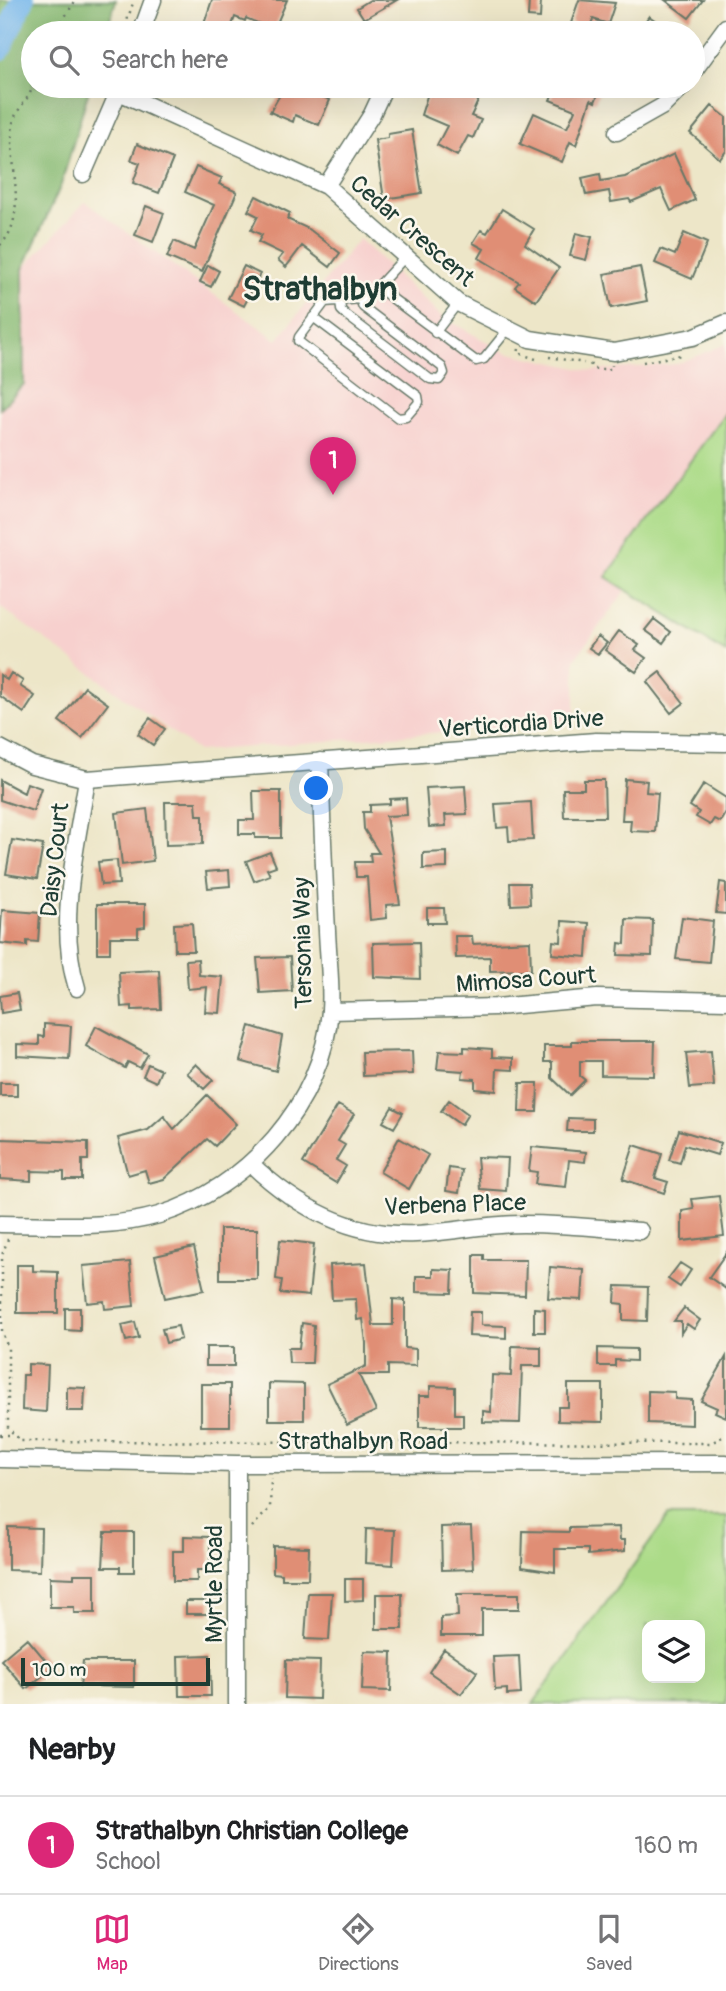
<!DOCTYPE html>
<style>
body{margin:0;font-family:Pangolin,sans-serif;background:#f2f2f2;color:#202124}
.controls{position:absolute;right:21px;bottom:21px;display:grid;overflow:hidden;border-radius:14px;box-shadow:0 7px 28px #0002}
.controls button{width:63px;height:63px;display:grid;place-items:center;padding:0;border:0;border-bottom:2px solid #e0e0e0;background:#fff;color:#202124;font:35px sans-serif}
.scale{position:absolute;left:21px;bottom:18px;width:189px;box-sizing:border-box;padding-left:7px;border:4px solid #1f3d34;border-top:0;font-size:19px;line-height:24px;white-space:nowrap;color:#1f3d34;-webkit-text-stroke:5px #fbf7ec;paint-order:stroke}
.you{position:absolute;left:317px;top:789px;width:24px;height:24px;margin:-18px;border:5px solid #fff;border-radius:50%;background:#1a73e8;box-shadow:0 0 0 10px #1a73e833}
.badge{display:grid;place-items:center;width:46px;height:46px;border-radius:50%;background:#db2777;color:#fff;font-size:23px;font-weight:700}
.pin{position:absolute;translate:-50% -58px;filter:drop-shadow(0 2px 4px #0008)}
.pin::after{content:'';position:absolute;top:37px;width:24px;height:21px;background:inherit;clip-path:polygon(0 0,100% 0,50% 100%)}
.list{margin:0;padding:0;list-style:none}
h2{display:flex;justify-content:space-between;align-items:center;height:91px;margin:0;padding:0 28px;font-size:30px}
h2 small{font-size:23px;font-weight:400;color:#757577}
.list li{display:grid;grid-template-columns:46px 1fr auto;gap:21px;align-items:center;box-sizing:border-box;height:98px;padding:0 28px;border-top:2px solid #e0e0e0}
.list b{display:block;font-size:26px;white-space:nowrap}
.list p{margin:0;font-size:23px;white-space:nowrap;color:#757577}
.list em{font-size:23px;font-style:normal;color:#757577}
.icon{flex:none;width:38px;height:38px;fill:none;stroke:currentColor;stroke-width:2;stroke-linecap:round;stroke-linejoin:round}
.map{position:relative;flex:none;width:726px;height:1704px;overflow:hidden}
.search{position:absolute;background:#fff;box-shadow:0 7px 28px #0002;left:21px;right:21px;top:21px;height:77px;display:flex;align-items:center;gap:18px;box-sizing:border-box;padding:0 24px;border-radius:38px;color:#757577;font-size:26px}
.sheet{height:189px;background:#fff}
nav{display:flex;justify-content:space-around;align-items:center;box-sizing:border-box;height:98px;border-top:2px solid #e0e0e0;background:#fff;font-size:19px;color:#757577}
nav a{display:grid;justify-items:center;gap:4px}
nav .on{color:#db2777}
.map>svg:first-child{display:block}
.built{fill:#f7d0ce}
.green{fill:#acdb88;stroke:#668c5e;stroke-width:2;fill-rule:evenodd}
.forest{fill:#89bb74;stroke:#547c54;stroke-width:2}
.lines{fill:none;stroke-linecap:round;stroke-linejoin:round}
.river{stroke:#77b7eb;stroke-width:23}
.building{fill:#e08e74}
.lane-casing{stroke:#677868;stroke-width:11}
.street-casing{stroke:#677868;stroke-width:19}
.path{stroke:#677868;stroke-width:2.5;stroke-dasharray:2 5;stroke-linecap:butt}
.lane{stroke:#fff;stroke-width:8}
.street{stroke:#fff;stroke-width:16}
.labels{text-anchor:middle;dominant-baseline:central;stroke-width:5;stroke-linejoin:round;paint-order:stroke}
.street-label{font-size:24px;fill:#1f3d34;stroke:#fbf7ec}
.district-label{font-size:32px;font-weight:bold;fill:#1f3d34;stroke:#fbf7ec}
</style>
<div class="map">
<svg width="726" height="1704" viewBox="0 0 726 1704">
<rect width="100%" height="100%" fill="#fbf7ec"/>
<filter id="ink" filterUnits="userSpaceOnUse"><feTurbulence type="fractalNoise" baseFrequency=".0143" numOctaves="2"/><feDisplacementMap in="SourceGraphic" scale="14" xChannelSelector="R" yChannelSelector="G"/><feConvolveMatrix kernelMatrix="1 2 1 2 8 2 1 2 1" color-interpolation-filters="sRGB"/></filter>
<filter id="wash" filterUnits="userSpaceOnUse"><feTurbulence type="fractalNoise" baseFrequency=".00686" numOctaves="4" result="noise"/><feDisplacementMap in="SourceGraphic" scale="28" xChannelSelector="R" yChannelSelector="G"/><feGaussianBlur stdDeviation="1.57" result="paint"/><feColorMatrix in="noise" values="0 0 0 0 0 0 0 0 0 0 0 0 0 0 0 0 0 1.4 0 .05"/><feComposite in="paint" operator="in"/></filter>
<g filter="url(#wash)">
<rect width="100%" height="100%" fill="#ede6c8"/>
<path class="built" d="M85,202L277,340L359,239L442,317L505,352L591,371L677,364L726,344V412L606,576L626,590L575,659V722L198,751L0,607V409L24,384L23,269Z"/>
<path class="green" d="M726,412V653L606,577Z
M669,1516H726V1704H533ZM700,1625V1678H647V1625Z"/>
<path class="forest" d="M0,0H116L106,33H33V86H90L61,185L23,269L24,384L0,409Z"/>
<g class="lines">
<path class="river" d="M0,49L23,0"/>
</g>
<g id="blocks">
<path class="building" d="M212,0H287L274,30L246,18L245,21L235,17L229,33L218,29L217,33H201Z
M370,0H397L364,19L357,8Z
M529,0H541L540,18L528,17Z
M579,0L615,3L608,24L593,19L589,29L571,23Z
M665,0H703L689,18Z
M649,16L673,33H637Z
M285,86H297L330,100L319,125L295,115L293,122L270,112Z
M412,86H455L480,97L471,116L481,120L473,138L468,136L457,156L437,145L447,126L421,115L428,93Z
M556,86H591L600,89L595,102L591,100L576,145L570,142L562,162L520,144L534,113L567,128L575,110L550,100Z
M712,106L726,117V151L720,159L690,133Z
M412,130L422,193L384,199L375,140L388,138V134Z
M137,144L173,159L159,193L133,183L140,163L131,160Z
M674,154L695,200L671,211L661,189L631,202L629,199L611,202L609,191L586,195L582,178L600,174L601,181L625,177Z
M196,167L222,178L219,184L237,192L202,272L167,257L174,241L194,250L214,205L185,192Z
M256,196L290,213L287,219L309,229L340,253L330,267L302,246L286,267L278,260L283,254L258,242L262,235L251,230L258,216L248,211Z
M146,206L164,213L153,242L135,235Z
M502,209L534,229L525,244L559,268L536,301L515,287L519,282L479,258L484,249L473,243L481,230L487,233Z
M576,233L592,237L586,260L570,256Z
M684,233L707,243L692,279L655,263L661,249L675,255Z
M208,265L219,271L211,287L200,282Z
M244,266L260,274L244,306L228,298Z
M640,267L647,301L611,308L604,274Z
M654,619L671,632L663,643L645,630Z
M619,631L639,645L635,650L646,658L636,672L605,650Z
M598,636L607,643L598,654L589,648Z
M660,672L684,703L671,713L647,682Z
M11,673L23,681L20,686L35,696L24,713L0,696V675L7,680Z
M85,687L108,704L82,738L59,721Z
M150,718L165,729L153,745L138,734Z
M625,779L647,781L646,792L658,793L655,832L630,831L631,820H622Z
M0,780L24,793L27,783L41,788L33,811L0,800Z
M584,780H604L605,817H564L563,789H584Z
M704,784L726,798V812L720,822L714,819L710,825L696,817L699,812L690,806Z
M465,786L467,814L445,815L446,826L429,827L426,788Z
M253,791H281V838H255V834H239V820H254Z
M406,798L407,815L386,816L400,904L386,905L387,918L370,920L367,877H356L355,862H371L370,853H379L364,829L363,812H370V805L390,804V799Z
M165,802H196L197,815H203V844L166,845Z
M531,802L533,840L509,841L508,827L497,828L495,804Z
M147,809L153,861L122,865L116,813Z
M12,840L43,845L37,879L6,874Z
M270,852L276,866L267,869L270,875L254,881L246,861Z
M447,852V868L423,869V853Z
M117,860L119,884L101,885L98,862Z
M229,870L230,886L208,888L206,872Z
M720,882L726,883V914L716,913Z
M510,883H529L530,904L511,905Z
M97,904H145V927L138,928V937H110V953H97Z
M427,908H444L445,923H427Z
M2,910L40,913L38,942L27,941V946L0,943Z
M682,917L713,921L709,962L676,959Z
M626,919L653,920L652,956L618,955L619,943L625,944Z
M562,921L589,923L587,957L552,954L553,941L561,942Z
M192,923L194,951H175L174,924Z
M455,936H472L473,944L530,941L531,970L490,971V957L456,958Z
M419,942L420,979L374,977L373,943Z
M290,957L292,991L260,993L257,958Z
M198,959L199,975L223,977L220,1013L205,1012L207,987L188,989L186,960Z
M159,970L161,1009L132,1010V1006L121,1007L119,972Z
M17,993L20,1010L1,1013L0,996Z
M44,1024L71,1026L69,1059L17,1056V1044L39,1045V1036L44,1037Z
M96,1026L148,1054L140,1068L128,1062L125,1068L86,1046Z
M250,1026L282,1036L276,1071L240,1061Z
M572,1041H655L654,1076L601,1075V1061H580V1076L585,1080L570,1095L552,1078V1062H544V1046H572Z
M464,1047L492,1049V1057L513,1058V1070L497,1069L496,1091L475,1089V1079L462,1078L463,1071L437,1069L439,1051L464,1052Z
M412,1051L413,1074L363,1076L362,1052Z
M711,1051L714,1086L690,1088L686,1053Z
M148,1064L161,1070L156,1082L143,1076Z
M196,1064L213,1080L204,1089L187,1073Z
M0,1083H17V1096H0Z
M520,1083H538L537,1112H519Z
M207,1095L236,1124L215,1146L207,1139L164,1179L149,1183L145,1170L128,1175L118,1138L148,1130L164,1116L174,1129Z
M449,1100L468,1114L461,1125L441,1111Z
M338,1105L354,1114L338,1141L345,1145L336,1160L346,1166L336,1183L303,1163Z
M392,1107L403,1113L394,1128L383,1122Z
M568,1118L593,1119V1131H567Z
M679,1130L721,1143L717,1155L685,1145L680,1163L669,1160Z
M399,1138L428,1155L409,1189L380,1172Z
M0,1139L88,1142V1160H82V1180H64V1172L31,1171V1181L0,1179Z
M634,1145L662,1154L655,1178L668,1182L664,1193L623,1179Z
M532,1147L586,1152L585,1162L569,1160L566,1187L535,1184L537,1172L529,1171Z
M477,1157L508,1158L506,1191L480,1189Z
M449,1168L462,1170L459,1193L446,1191Z
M719,1196L724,1236L682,1241V1211L694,1209L692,1199Z
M220,1229H257V1279H220Z
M280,1240L314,1244L309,1296L280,1293L282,1280L276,1279Z
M194,1247L204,1290L165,1298L155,1256Z
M726,1253V1289L709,1277Z
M474,1255H484V1260H526L525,1295L474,1293Z
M130,1262L134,1306L105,1309L104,1301L87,1303L83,1266Z
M366,1263L373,1325H393V1299L405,1300V1348L416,1349V1366L388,1365V1375H359L376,1411L347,1425L327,1384L366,1366V1343L363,1319L357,1320L356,1299L332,1300L330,1265Z
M680,1263L691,1270L680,1287L668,1279Z
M17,1265H33V1271L58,1272V1313H17Z
M550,1267L584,1270L582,1300L548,1298Z
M433,1269L453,1270L452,1293L416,1292V1276H433Z
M616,1286L648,1287L647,1321L623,1320V1304L615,1303Z
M65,1308H80V1331L65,1330Z
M534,1308L545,1309V1332H534Z
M684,1308L700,1320L694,1329L687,1324L681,1333V1321H674Z
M470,1312H481V1325L506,1326V1338L469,1336Z
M135,1322L139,1338L126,1341L122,1325Z
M302,1323L314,1325L312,1363H289L288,1348H299Z
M178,1326L181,1339L166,1343L162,1329Z
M512,1346L541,1347V1366H522L520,1423L483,1422V1411L491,1412L492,1375L511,1376Z
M206,1347H234V1366H206Z
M598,1348L636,1349V1361L615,1360V1366H598Z
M726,1357V1417L715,1412L717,1408L701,1401Z
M28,1364L48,1365L46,1412L22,1410L23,1375H28Z
M269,1383L304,1384V1420H269Z
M201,1384H230V1426H201Z
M568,1384H603V1422L558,1421V1407H568Z
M430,1386L455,1387V1414H463V1427H419V1396H430Z
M67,1387L85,1388L84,1411H67Z
M648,1391L675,1392V1399L692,1400V1425L648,1423Z
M471,1526L473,1569L442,1570L441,1527Z
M8,1527L41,1528L40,1571L8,1570Z
M619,1527L620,1540H625V1551L588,1555V1549H555V1572L522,1567L523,1531L569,1532V1528Z
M366,1529L395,1530L393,1565L365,1563Z
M105,1532H134V1572H120V1567H103Z
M184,1536L210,1537V1570H197V1581H173V1551H184Z
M273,1546L309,1547L308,1579H282V1574L273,1573Z
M74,1574H95V1613H74V1607H50V1577L74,1578Z
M345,1579H363V1600L345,1601Z
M308,1593H332L329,1640L305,1639Z
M376,1594H402L403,1629H376Z
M457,1594H519V1609H482V1636H441V1617L458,1616Z
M186,1601H210V1614H186Z
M27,1638L52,1668L26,1689L1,1660Z
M444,1649L477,1672L461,1694L429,1672Z
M364,1651L392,1652L391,1691L362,1690Z
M210,1655L211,1696H179L178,1656Z
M519,1656L521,1694L507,1695V1689L495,1690L493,1657Z
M286,1660L320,1661L319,1699L285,1698Z
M83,1661H134V1687L80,1686Z"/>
</g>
</g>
<g filter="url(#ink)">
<use href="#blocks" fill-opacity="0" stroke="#677868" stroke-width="2"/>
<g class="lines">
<g class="lane-casing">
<path id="lane" d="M377,287L476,361L484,359L509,328
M340,299L341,310L346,315L430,379L439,380L444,373L442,367L363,307L360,299
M313,317L418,396L419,402L406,417L398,418L298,341L299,337L322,306L325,302L361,299L370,295L406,256
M435,333L458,303"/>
</g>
<g class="street-casing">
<path id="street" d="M141,33L153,0
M693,72L726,27
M119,92L326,186L458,303L530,339L614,352L693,337L726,323
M617,132L663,106L683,86
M83,174L121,86
M326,186L372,114L385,86
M0,748L32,765L87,779L596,741L726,743
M77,988C56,922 77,846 87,779
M330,1011L496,1007L597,998L726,1001
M250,1163C296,1207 351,1237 416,1234C452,1232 487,1224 523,1224C562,1224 601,1228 640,1231
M0,1224C52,1224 108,1230 159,1215C247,1188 323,1104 330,1010C332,985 328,957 327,931C324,874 322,817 320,761
M0,1459L237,1464L726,1463
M237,1464V1704"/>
</g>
<path class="path" d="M54,33L76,0
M123,33L134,0
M0,245C30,218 7,160 13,123C15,110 30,99 33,85
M519,349L518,353L536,359L539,356
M549,357L584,363
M643,362L681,355
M590,364L593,369H612V365
M8,1239L2,1255V1332L8,1348V1428L21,1441L711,1443L726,1435
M0,1435H14
M252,1527L270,1508L271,1478"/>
<use href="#lane" class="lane"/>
<use href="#street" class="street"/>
</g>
</g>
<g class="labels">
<g class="street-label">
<text transform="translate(412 231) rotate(41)">Cedar Crescent</text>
<text transform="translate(521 724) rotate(-4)">Verticordia Drive</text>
<text transform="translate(55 860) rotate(-84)">Daisy Court</text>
<text transform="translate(303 943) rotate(-91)">Tersonia Way</text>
<text transform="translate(526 980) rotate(-4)">Mimosa Court</text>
<text transform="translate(455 1205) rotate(-2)">Verbena Place</text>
<text x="363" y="1441">Strathalbyn Road</text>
<text transform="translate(214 1584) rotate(-90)">Myrtle Road</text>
</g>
<g class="district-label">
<text x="320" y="290">Strathalbyn</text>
</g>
</g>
</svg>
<div class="controls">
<button><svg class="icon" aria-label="layers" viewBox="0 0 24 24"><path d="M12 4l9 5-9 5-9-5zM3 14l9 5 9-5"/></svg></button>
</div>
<div class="scale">100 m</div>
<div class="you"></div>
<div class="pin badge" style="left:333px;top:495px">1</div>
<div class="search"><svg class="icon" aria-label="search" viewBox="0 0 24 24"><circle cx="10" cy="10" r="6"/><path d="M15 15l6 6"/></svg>Search here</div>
</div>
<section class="sheet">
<h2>Nearby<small></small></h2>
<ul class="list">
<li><span class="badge">1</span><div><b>Strathalbyn Christian College</b><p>School</p></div><em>160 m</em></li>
</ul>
</section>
<nav>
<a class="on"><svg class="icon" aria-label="map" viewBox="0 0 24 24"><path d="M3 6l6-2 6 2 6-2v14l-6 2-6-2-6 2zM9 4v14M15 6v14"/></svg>Map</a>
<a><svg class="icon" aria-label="directions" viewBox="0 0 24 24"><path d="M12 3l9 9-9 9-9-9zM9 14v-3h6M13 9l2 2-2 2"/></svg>Directions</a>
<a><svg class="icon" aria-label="saved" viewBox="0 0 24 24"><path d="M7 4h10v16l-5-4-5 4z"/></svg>Saved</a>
</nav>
